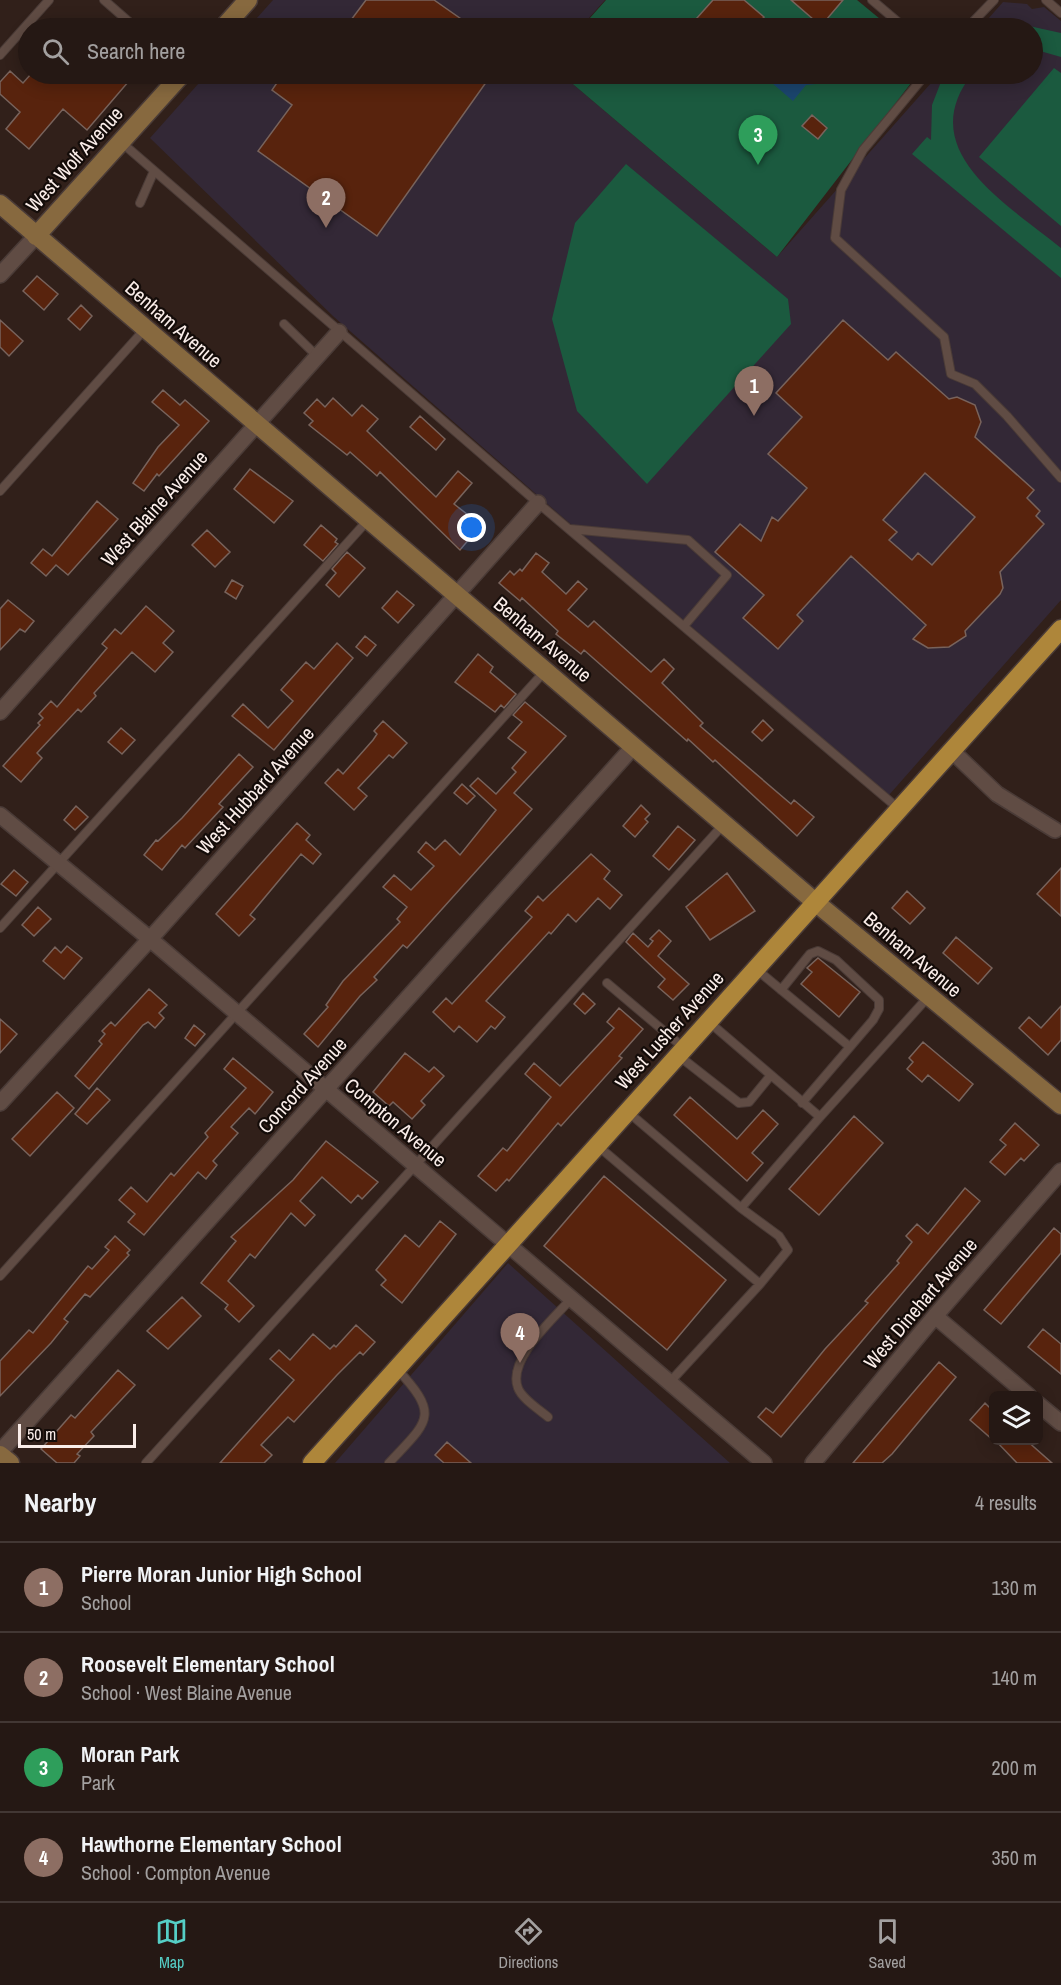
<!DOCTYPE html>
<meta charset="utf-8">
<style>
body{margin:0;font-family:"Archivo Narrow",sans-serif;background:#2d211d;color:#f1f3f6}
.controls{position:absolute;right:18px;bottom:18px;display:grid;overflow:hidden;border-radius:9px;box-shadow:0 3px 15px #0003}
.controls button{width:54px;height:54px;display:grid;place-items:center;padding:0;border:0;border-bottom:2px solid #423734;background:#251814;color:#f1f3f6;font:30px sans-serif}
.scale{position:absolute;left:18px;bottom:15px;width:118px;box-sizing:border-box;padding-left:6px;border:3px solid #faede9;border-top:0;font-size:16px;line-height:21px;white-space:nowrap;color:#faede9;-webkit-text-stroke:4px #140c09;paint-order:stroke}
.you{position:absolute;left:472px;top:528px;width:21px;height:21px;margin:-15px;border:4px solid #fff;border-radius:50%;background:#1a73e8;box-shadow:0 0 0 9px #1a73e833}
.badge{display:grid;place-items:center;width:39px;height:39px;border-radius:50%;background:#55cec6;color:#fff;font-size:20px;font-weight:700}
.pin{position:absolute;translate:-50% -50px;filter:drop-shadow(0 2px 3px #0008)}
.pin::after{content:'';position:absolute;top:32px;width:21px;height:18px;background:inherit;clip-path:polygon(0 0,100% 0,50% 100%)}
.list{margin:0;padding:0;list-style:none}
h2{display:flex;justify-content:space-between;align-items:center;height:78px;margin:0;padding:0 24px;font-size:26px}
h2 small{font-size:20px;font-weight:400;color:#a3a0a0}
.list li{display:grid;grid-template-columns:39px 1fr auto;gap:18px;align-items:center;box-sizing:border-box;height:90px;padding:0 24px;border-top:2px solid #423734}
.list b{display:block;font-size:22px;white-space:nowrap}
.list p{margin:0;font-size:20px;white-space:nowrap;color:#a3a0a0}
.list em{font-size:20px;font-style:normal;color:#a3a0a0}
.icon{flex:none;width:33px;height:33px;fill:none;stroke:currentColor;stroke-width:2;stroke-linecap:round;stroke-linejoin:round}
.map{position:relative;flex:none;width:1061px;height:1463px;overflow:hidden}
.search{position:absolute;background:#251814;box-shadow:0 3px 15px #0003;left:18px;right:18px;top:18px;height:66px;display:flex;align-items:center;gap:15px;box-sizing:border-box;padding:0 21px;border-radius:33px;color:#a3a0a0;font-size:22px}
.sheet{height:438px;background:#251814}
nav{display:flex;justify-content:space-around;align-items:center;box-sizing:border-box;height:84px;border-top:2px solid #423734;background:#251814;font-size:16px;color:#a3a0a0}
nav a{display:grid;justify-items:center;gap:3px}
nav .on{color:#55cec6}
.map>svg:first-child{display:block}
.education{fill:#332836}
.green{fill:#1b5a3f}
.water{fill:#1b456e}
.building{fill:#58230d;stroke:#78635c;stroke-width:1.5;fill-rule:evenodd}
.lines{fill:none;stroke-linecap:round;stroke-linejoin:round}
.lane-casing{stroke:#4a3b37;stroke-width:10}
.street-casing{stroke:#4a3b37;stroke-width:18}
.secondary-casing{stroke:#4a3b37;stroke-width:21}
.primary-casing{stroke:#4a3b37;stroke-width:21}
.lane{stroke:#604c44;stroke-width:8}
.street{stroke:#604c44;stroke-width:15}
.secondary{stroke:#87693f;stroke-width:18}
.primary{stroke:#ae863a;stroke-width:18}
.labels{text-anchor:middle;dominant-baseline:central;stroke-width:4.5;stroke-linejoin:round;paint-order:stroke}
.street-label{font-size:20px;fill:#faede9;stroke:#140c09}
</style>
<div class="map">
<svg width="1061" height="1463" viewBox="0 0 1061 1463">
<rect width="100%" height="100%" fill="#31201a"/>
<path class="education" d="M273,0H605L580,28H248Z
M1003,2L1027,4L1032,9L1044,7L1061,21V600L889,795L560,515L334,317L150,138L207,74H561L777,257L939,74H1032V28H980Z
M508,1263L730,1463H335Z"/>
<path class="green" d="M606,0H857L891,28H581Z
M1029,26L1061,33V57L1033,49L1032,28H1010Z
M1054,68L1061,73V226L979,157Z
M561,74H918L777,257Z
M944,74H972C912,151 1009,205 1061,248V278L912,154L927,137L931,140L932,105Z
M626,164L788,299L791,324L647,484L577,411L552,319L575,223Z"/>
<path class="water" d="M771,74H845L846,81L806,85L793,101L772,83Z"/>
<path class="building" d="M366,0H434L474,28H345Z
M713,0H744L764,17L755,28H688Z
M791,0H843L821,26Z
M10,71L23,83L31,74H71L80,82L87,74H135L87,130L63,109L29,149L6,129L20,112L0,94V82Z
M283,74H492L377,236L258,151L292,105L272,90Z
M812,115L827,128L818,139L802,126Z
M37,276L58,294L44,310L23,291Z
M81,305L92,316L80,330L68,319Z
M0,320L23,341L9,356L0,347Z
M843,320L888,360L896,352L949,399L957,397L975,405L981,422L975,437L1034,490L1027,498L1040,511L1036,516L1044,524L1000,572L1003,588L1000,594L965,631L966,636L949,647L928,648L913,639L926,625L851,556L797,615L803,621L778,649L743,618L764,595L715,552L740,524L761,541L772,517L778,521L807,488L768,454L802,417L776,393ZM925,473L975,517L932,565L918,553L912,560L889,540L897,532L883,520Z
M163,390L180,405L185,400L209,421L159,476L157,474L144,491L133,483L158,447L179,425L152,402Z
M333,398L352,416L362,405L378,419L367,431L436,497L458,471L472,483L454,504L481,525L460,550L380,472L377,476L350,452L347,455L309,425L313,421L304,413L317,399L325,407Z
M420,416L445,439L436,450L410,427Z
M250,469L293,501L274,523L234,489Z
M97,501L118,519L68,575L56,565L46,576L31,563L43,549L52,556Z
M321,525L337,539L335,542L338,544L323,561L304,545Z
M207,530L230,552L215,567L192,545Z
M347,552L365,568L339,597L326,585L336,573L332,569Z
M536,553L549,563L542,572L566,594L578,581L587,589L568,610L588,627L594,621L651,672L664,659L674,669L662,683L703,723L700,726L791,804L794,800L814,817L797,836L715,760L713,762L688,739L687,741L584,650L581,654L556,634L558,631L522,598L520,601L499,583L510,571L514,575L520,569L522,571Z
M232,580L243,586L236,599L225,592Z
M397,591L414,605L398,623L382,608Z
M8,600L34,621L25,632L20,629L0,650V609Z
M146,606L174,631L163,643L173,652L155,672L132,652L94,693L96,696L81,712L78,709L37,753L42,758L21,782L3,766L40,725L38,723L43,718L39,714L51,701L57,707L107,648L102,644L115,629L121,634Z
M365,636L376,645L367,656L356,647Z
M337,643L353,658L274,750L232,716L243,704L268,728L293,701L281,690L306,662L314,669Z
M478,654L493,667L490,672L516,694L504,708L501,705L495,712L455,682Z
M525,702L566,736L514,793L532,809L407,948L403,945L374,977L377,980L360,996L318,1047L304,1034L328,1007L326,1005L343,981L400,922L397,919L407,907L383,887L394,875L411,890L434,866L418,852L426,842L435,850L445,840L460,855L496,810L470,786L478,778L496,794L516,772L512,768L526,752L508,738L522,722L513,715Z
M763,720L773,730L762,741L752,732Z
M383,721L407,743L393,758L389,755L358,788L367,796L354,810L325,783L338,769L343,774L373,740L377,734L374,731Z
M121,728L135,740L122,754L108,742Z
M239,754L253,767L219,804L223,807L185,848L182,845L162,870L144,855L156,840L158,841L182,818Z
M462,784L475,796L467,804L454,793Z
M641,805L650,814L645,819L648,822L635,837L623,826Z
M76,806L88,817L75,830L64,820Z
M297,823L310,835L306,840L321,854L313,864L301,854L250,915L255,919L239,936L216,914Z
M678,826L695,840L669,870L653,856Z
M591,854L610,871L604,879L622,895L610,909L598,898L576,922L568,914L551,934L549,932L486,1001L505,1017L495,1029L491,1026L477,1042L459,1026L454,1032L433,1012L446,998L452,1004L532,917L525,911L538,896L543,901Z
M1061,868V916L1037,894Z
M14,870L28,882L16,896L1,884Z
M727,873L755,911L710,940L686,907Z
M907,891L925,908L910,924L892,908Z
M38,907L51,919L34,936L22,925Z
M659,930L671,941L658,956L689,984L673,1000L658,987L665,979L626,942L633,933L648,947L653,941L650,939Z
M956,937L992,968L978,984L943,953Z
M67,946L82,958L64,979L43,961L55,947L61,953Z
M818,958L860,992L839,1017L801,984L812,972L807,968Z
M149,989L167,1005L159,1013L164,1018L155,1028L148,1022L143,1025L89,1089L75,1076L102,1044L99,1041L105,1034L102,1031L111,1022L115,1026Z
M583,993L595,1004L585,1014L574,1004Z
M1061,1006V1040L1048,1055L1019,1028L1029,1017L1041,1028Z
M619,1008L643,1029L619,1056L622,1058L561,1126L558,1123L509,1181L507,1179L496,1191L478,1176L503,1148L507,1151L551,1097L525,1074L534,1063L560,1086L614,1028L607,1022Z
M0,1019L17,1034L0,1053Z
M194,1025L205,1034L195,1046L185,1038Z
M923,1042L973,1084L959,1101L928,1075L922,1082L907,1069L913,1062L909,1058Z
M405,1053L429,1072L434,1067L444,1076L421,1101L425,1105L412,1119L393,1102L389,1106L373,1092Z
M233,1058L273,1092L255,1114L249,1108L231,1127L238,1133L213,1161L217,1165L206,1179L198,1172L144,1235L128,1222L135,1214L119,1200L131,1187L147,1202L171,1173L174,1176L208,1137L205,1133L246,1088L224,1069Z
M97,1088L110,1100L87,1124L75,1114Z
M57,1092L74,1108L30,1156L12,1139Z
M690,1097L737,1139L763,1110L778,1124L752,1153L763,1163L747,1181L674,1115Z
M854,1116L883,1143L819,1215L789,1189Z
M1015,1123L1039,1145L1024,1161L1021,1158L1005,1175L990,1162L1006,1145L1000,1140Z
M326,1141L378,1182L362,1199L358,1195L351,1203L322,1177L300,1201L315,1215L305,1226L291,1213L255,1258L250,1254L228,1281L254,1306L239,1322L225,1309L228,1305L201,1283L236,1241L231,1237L293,1180Z
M604,1176L726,1280L667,1350L544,1246Z
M965,1188L980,1201L781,1437L758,1417L766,1408L773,1413L825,1349L868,1303L865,1301L899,1263L897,1261L912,1242L906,1236L917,1224L928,1234Z
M440,1221L456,1234L402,1303L381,1285L386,1280L376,1270L405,1235L419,1247Z
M1054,1228L1061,1234V1253L1001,1324L984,1310Z
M115,1236L130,1250L127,1253L129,1255L90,1297L85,1294L64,1319L68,1322L51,1343L0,1396V1361L29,1330L33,1333L88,1266L92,1269L109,1250L105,1247Z
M182,1297L201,1316L168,1349L147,1331Z
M356,1325L375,1342L363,1355L360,1352L337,1375L294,1422L288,1417L261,1445L272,1455L264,1463H220L294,1380L270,1359L279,1350L290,1360L313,1334L330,1349L334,1345L336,1347Z
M1043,1329L1061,1344V1374L1028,1347Z
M939,1362L956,1377L892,1454L882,1463H853Z
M118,1370L135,1385L91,1432L94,1436L77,1454L80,1456L74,1463H57L41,1449L71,1415L75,1418Z
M985,1403L993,1411V1440L970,1420Z
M995,1440H1026L1052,1463H1017Z
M447,1442L471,1463H444L435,1455Z"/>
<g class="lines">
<g class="lane-casing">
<path id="lane" d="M104,0L136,28
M872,0L905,28
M1046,0L1061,13
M967,28L994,0
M0,55L49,0
M926,74L863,150L841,190L835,238L944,337L951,374L975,384L1007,416L1061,478
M121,142L538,503L899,809
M140,203L154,171
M284,324L317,356
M0,491L145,329
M570,529L688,540L727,575L684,626
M0,928L368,520
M756,969L850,1047
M607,983L684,1048
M781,990L810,954L818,951L836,960L879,1000V1009L873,1020L802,1103
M709,1022L820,1117L929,996
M679,1056L739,1103L749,1102L771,1075
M628,1112L741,1208
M598,1146L760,1284L788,1250L779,1236L741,1208L820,1117
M0,1276L545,671
M669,1383L760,1284
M548,1417C540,1410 522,1399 518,1388C507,1360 552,1320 570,1300
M146,1463L723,825
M389,1463C428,1421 441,1416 397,1369"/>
</g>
<g class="street-casing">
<path id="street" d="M0,275L36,236
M0,712L339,332
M952,751L997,794L1055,830
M0,815L150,939L764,1463
M0,1103L150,939L538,503
M935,1316L1029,1396
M1038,1404L1061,1423
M0,1452L634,746
M813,1463L935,1316L1061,1171"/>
</g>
<g class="secondary-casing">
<path id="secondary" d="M223,28L248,0
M0,204L814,901L1061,1105
M36,236L182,74
M0,1455L10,1463"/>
</g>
<g class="primary-casing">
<path id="primary" d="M312,1463L1061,629"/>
</g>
<use href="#lane" class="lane"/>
<use href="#street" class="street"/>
<use href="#secondary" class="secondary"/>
<use href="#primary" class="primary"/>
</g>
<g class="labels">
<g class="street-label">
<text transform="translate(74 159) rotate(-48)">West Wolf Avenue</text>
<text transform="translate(174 324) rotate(41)">Benham Avenue</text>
<text transform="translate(154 508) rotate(-48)">West Blaine Avenue</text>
<text transform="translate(543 639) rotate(40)">Benham Avenue</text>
<text transform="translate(255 790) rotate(-48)">West Hubbard Avenue</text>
<text transform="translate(913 954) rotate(40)">Benham Avenue</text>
<text transform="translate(669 1030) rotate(-48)">West Lusher Avenue</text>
<text transform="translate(302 1085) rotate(-48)">Concord Avenue</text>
<text transform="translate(396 1122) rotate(40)">Compton Avenue</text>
<text transform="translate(920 1303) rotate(-50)">West Dinehart Avenue</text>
</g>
</g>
</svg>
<div class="controls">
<button><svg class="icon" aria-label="layers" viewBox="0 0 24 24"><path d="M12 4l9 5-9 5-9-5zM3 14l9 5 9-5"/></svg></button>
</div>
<div class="scale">50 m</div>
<div class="you"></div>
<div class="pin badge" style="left:754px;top:416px;background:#8d6e63">1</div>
<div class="pin badge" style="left:326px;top:228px;background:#8d6e63">2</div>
<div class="pin badge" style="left:758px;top:165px;background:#2e9e5b">3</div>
<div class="pin badge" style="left:520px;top:1363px;background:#8d6e63">4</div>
<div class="search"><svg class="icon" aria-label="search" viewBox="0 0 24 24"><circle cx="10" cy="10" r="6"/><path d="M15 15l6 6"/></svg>Search here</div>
</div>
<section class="sheet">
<h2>Nearby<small>4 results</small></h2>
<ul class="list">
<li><span class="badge" style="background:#8d6e63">1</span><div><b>Pierre Moran Junior High School</b><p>School</p></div><em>130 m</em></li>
<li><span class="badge" style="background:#8d6e63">2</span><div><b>Roosevelt Elementary School</b><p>School · West Blaine Avenue</p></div><em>140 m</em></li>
<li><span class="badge" style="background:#2e9e5b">3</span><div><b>Moran Park</b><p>Park</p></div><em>200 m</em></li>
<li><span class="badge" style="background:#8d6e63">4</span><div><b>Hawthorne Elementary School</b><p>School · Compton Avenue</p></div><em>350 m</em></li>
</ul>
</section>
<nav>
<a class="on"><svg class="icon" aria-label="map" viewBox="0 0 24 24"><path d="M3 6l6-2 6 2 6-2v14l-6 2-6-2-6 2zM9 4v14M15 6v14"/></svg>Map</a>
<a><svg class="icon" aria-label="directions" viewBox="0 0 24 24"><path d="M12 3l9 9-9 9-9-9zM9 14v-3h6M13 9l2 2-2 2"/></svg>Directions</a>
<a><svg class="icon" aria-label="saved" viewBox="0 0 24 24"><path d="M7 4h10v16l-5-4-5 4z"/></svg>Saved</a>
</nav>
